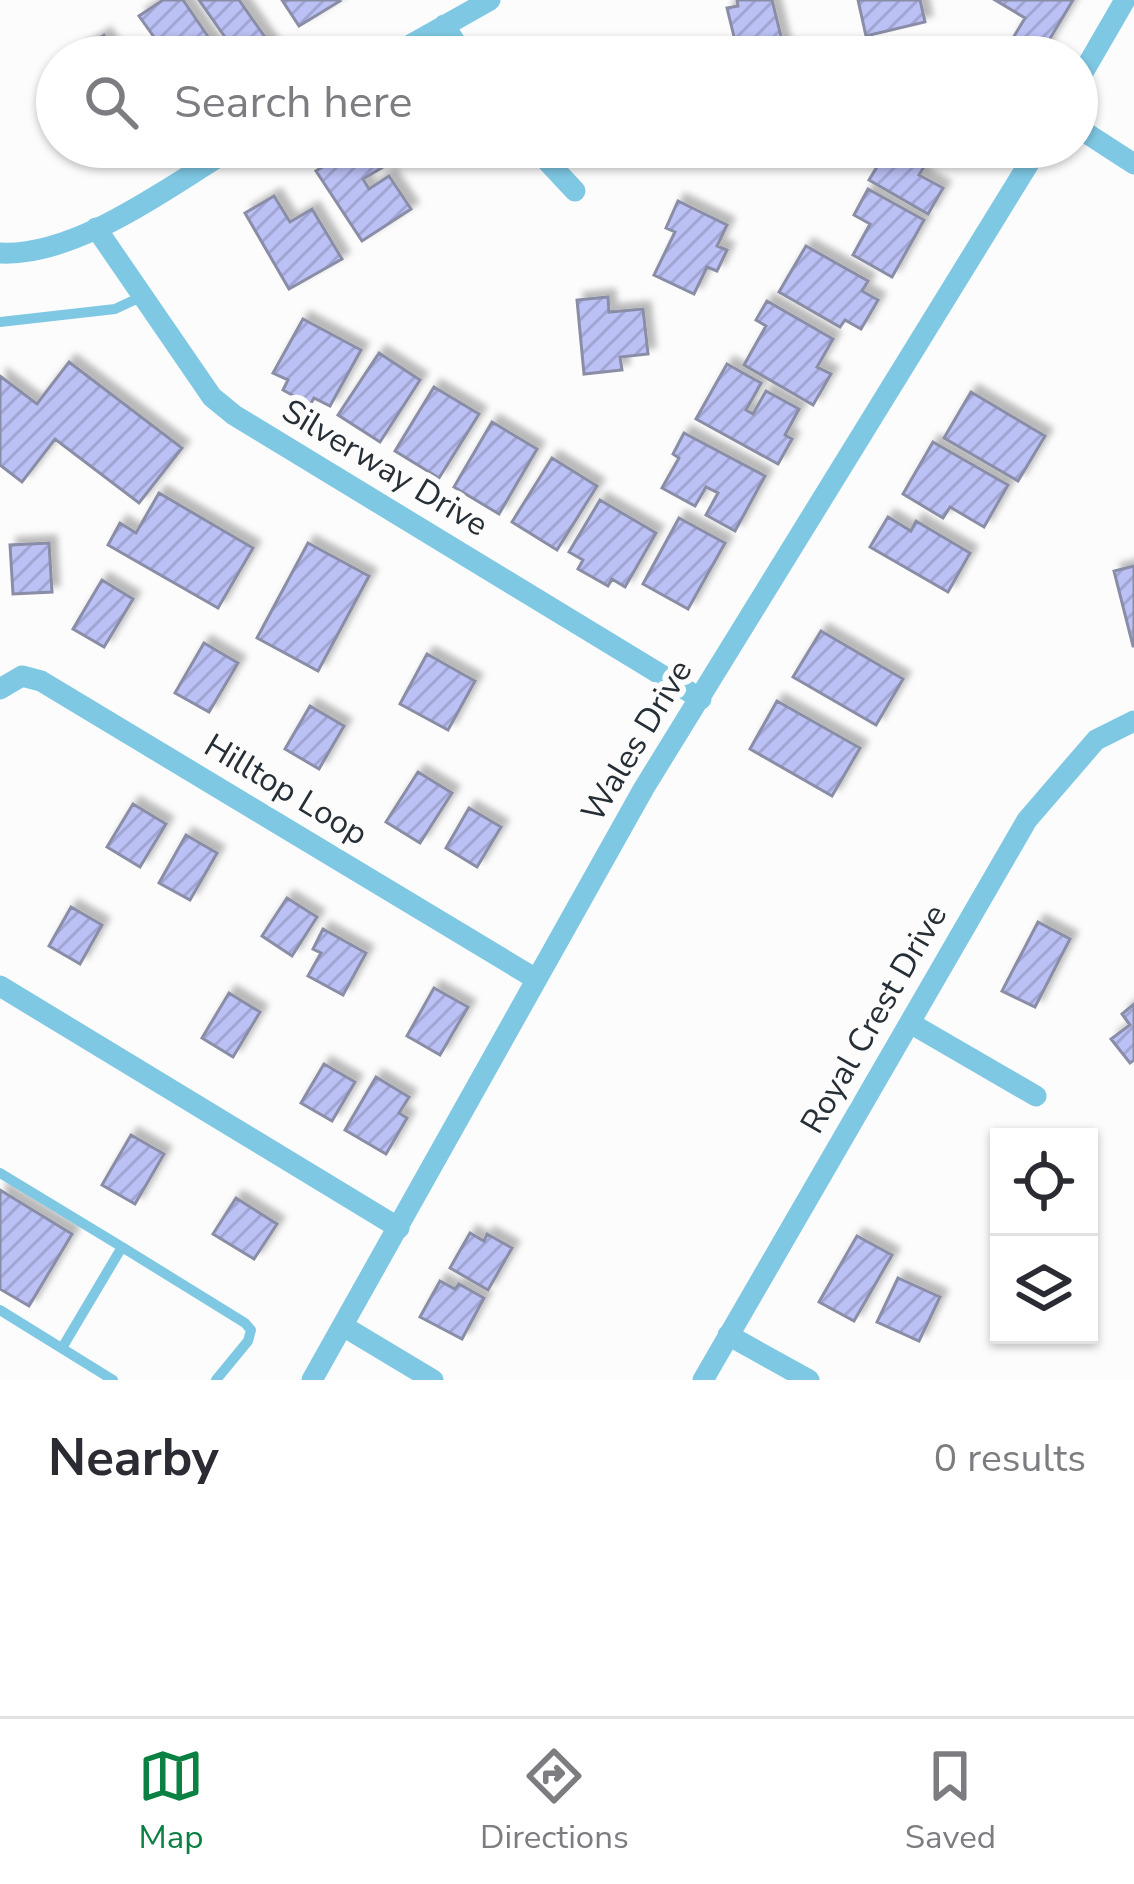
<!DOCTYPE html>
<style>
body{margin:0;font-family:"Nunito Sans",sans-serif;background:#f7f7f7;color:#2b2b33}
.controls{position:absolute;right:36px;bottom:36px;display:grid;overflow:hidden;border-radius:0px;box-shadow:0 3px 9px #0004}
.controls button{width:108px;height:108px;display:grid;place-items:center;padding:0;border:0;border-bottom:3px solid #e1e1e2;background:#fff;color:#2b2b33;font:60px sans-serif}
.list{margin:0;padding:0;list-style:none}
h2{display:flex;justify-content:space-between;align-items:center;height:156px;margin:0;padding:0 48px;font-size:51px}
h2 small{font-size:39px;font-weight:400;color:#7c7c81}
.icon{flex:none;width:66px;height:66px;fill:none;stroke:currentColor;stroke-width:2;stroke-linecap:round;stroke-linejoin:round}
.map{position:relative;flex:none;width:1134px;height:1380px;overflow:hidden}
.search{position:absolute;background:#fff;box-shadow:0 3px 9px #0004;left:36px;right:36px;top:36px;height:132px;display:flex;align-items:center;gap:30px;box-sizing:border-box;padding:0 42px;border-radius:66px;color:#7c7c81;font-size:45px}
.sheet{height:336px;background:#fff}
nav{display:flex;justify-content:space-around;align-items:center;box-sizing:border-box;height:168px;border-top:3px solid #e1e1e2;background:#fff;font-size:33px;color:#7c7c81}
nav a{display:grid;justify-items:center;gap:6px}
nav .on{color:#0b8043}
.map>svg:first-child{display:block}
.building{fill:url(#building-hatch);stroke:#8a8da6;stroke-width:3;filter:url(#shadow)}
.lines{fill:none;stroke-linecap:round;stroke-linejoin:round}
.service{stroke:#7fc8e4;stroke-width:10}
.minor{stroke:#7fc8e4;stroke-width:21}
.labels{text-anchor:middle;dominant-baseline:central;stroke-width:12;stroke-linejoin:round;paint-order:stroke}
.street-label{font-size:33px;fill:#262e36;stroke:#fcfcfc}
</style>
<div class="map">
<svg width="1134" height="1380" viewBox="0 0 1134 1380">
<defs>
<pattern id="building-hatch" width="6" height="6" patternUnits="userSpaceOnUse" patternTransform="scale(3)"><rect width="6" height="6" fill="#bbc0f5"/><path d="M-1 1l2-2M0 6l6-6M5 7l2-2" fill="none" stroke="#a1a5d3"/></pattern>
<filter id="shadow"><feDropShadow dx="7" dy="-7" stdDeviation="3" flood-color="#0004"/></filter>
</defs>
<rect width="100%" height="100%" fill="#fcfcfc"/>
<path class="building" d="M163,0H183L222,57H181L168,38L159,44L139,16Z
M199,0H239L274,50L264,57H239Z
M282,0H339L340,1L299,26Z
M737,0H772L786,57H739L727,8L738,6Z
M858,0H920L925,22L866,36Z
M995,0H1073L1039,57L1010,43L1025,18Z
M104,35L118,57H71V56Z
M354,147H370L383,167L363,179L369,189L389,176L411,209L362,241L316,171Z
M889,147H936L919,175L943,188L928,214L869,180Z
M868,189L924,220L892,277L853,255L870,224L854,215Z
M274,196L290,222L312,209L342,259L289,289L245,213Z
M678,201L727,225L717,246L727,250L717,271L707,267L694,294L654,275L675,232L666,228Z
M806,246L868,281L862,291L878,300L861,329L845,320L840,327L779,292Z
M608,297L609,312L643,309L648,354L620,357L622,370L584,374L577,300Z
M767,301L833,339L817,367L831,374L813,405L744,365L766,326L756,320Z
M303,319L361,350L330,406L314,398L310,405L283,390L288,380L273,373Z
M379,353L420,380L380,442L338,415Z
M69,362L182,448L139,503L55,439L22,482L0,465V376L37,404Z
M727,364L761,383L746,410L753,414L766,391L799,409L785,435L792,439L778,464L696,419Z
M434,387L479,414L439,478L395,451Z
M971,392L1045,436L1018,481L944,438Z
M492,422L537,449L499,514L454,487Z
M684,433L765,476L735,531L706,515L718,493L706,487L695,506L662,488L679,458L673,454Z
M933,442L1008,485L984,527L950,507L943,518L903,494Z
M552,458L597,486L557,550L512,522Z
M159,493L253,548L218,608L108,545L120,523L136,533Z
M600,500L656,533L625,587L612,579L608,586L578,569L583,560L569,552Z
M888,517L911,531L916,521L970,553L948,592L870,547Z
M679,518L725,543L688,609L643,584Z
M49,543L52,592L13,594L10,545Z
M308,543L369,576L318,671L257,638Z
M1134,566V646H1133L1114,571Z
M102,580L133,599L104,647L73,629Z
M821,631L903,679L876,725L793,677Z
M204,643L238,663L209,712L175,693Z
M427,654L475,681L448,730L400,704Z
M777,701L860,748L832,796L750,749Z
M310,706L344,726L319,769L285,749Z
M418,772L452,793L420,843L386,822Z
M133,804L166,824L140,867L107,847Z
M469,808L501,827L477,867L446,848Z
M186,835L217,853L190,900L159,883Z
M287,898L317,917L292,956L262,936Z
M71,907L102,925L80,964L49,946Z
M1038,922L1070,939L1035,1007L1002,991Z
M323,929L366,953L343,995L308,976L321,953L313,949Z
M434,988L468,1007L440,1055L407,1036Z
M229,993L260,1012L233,1057L202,1038Z
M1134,1004V1060L1130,1063L1111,1039L1130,1025L1122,1014Z
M324,1064L355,1082L332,1121L301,1103Z
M376,1077L409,1097L399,1113L407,1118L386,1154L345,1130Z
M131,1135L164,1154L135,1204L102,1185Z
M0,1190L72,1234L29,1306L0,1289Z
M236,1198L277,1224L254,1259L213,1234Z
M470,1233L484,1241L487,1234L512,1248L488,1290L450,1268Z
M857,1236L892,1255L854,1321L819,1302Z
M898,1278L940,1297L919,1341L877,1322Z
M440,1281L455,1289L459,1284L484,1298L462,1339L420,1317Z"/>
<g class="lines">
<path class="service" d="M0,322L115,309L143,296
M0,1173L122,1247L62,1348
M122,1247L245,1323L251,1330L248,1341L216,1380
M0,1310L113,1380"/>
<path class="minor" d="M444,25L465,57
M389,57L490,0
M1077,83L1125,0
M1077,127L1134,164
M534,147L575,191
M96,228L212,397L234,415L701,699
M0,253C78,257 170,185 235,147
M0,689L22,676L41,681L536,979
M0,986L399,1228
M910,1023L1036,1096
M343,1326L433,1380
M728,1335L809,1380
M312,1380L644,788L1039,147
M703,1380L1027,820L1096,740L1134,721"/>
</g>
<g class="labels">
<g class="street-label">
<text transform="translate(385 468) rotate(31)">Silverway Drive</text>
<text transform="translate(637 741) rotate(-59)">Wales Drive</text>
<text transform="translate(286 790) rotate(31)">Hilltop Loop</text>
<text transform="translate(874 1019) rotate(-60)">Royal Crest Drive</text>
</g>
</g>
</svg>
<div class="controls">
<button><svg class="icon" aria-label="locate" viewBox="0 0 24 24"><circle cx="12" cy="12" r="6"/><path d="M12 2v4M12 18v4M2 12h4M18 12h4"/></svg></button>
<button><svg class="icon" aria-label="layers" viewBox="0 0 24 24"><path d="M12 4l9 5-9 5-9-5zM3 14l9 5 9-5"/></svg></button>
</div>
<div class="search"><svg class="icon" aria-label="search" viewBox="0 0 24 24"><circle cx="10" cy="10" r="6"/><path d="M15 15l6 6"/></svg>Search here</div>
</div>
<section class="sheet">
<h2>Nearby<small>0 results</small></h2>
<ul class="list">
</ul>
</section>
<nav>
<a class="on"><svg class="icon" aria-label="map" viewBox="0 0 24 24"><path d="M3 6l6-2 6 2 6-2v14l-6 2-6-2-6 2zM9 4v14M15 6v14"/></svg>Map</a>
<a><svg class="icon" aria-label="directions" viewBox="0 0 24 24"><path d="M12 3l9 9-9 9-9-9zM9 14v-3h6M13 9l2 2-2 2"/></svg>Directions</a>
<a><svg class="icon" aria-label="saved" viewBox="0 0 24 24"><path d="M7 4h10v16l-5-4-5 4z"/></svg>Saved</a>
</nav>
